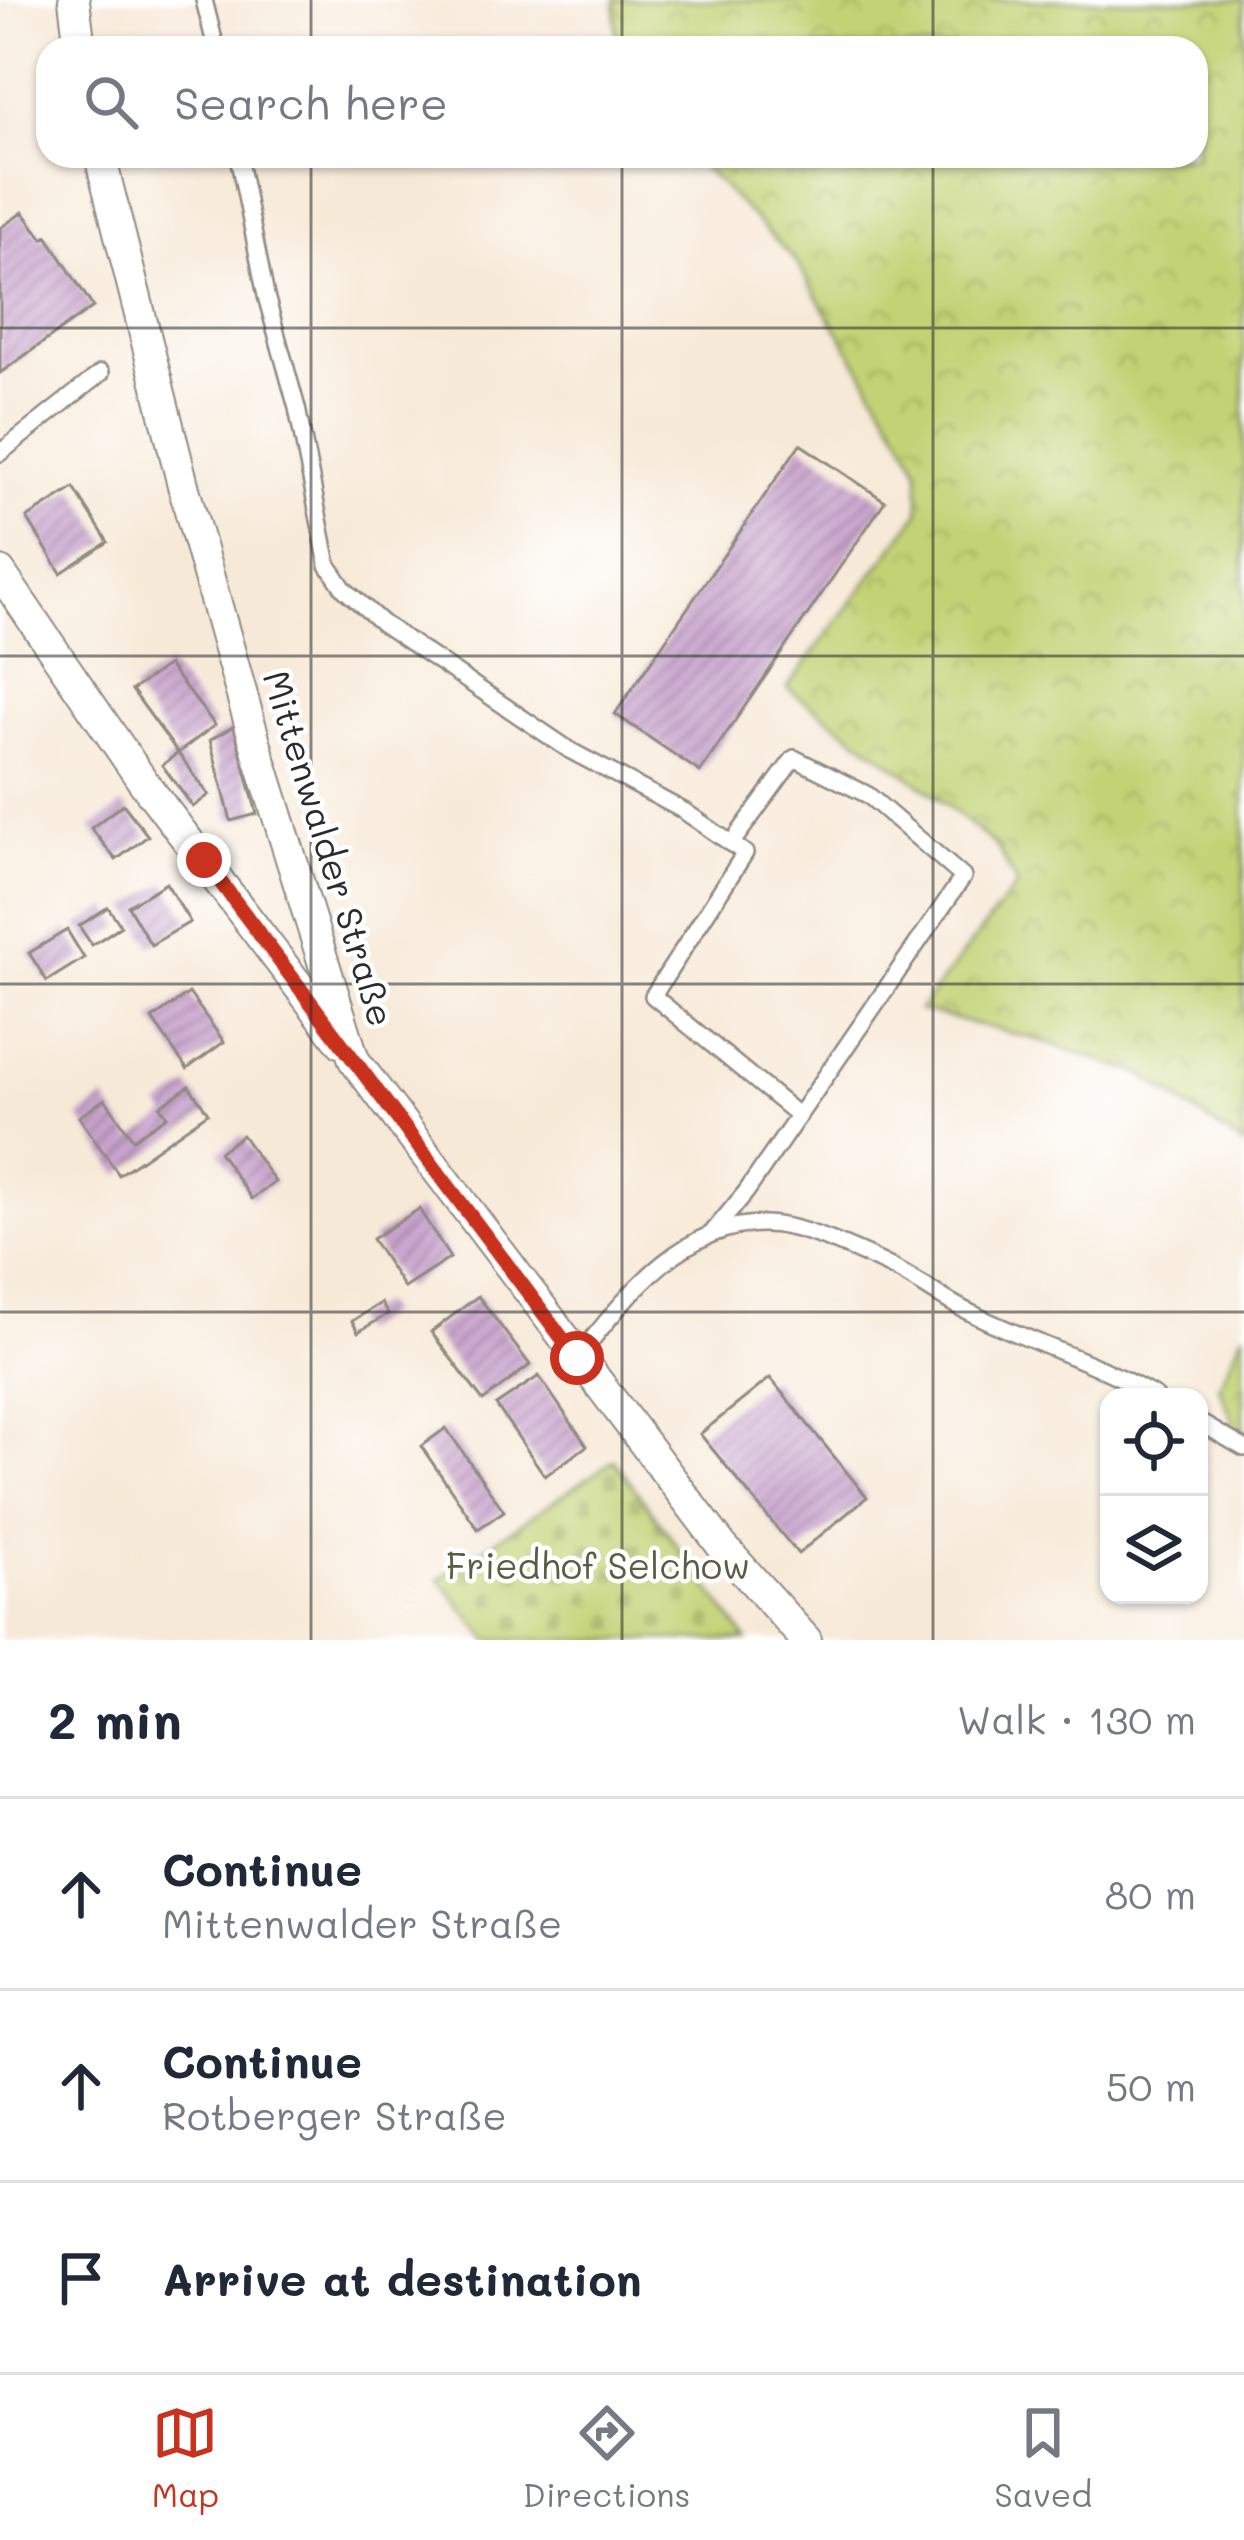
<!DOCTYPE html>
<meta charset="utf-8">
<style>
body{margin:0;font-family:Mali,sans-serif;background:#f6f6f7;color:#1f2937}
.controls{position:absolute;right:36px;bottom:36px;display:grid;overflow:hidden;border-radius:24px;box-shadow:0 3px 9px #0004}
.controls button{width:108px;height:108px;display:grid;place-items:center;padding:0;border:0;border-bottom:3px solid #e0e1e3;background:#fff;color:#1f2937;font:60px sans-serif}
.stop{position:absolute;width:36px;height:36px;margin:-27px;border:9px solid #c8321e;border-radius:50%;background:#fff}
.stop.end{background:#c8321e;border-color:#fff;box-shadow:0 3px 12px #0008}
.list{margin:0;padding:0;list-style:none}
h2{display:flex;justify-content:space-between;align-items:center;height:156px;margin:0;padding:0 48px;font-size:51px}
h2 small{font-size:39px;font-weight:400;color:#747a83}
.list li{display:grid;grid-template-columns:78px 1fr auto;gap:36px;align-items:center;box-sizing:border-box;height:192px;padding:0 48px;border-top:3px solid #e0e1e3}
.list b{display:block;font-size:45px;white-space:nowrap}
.list p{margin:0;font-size:39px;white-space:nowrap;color:#747a83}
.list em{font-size:39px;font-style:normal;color:#747a83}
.icon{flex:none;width:66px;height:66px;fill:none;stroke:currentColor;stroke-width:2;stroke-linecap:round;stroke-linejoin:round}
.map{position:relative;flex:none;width:1244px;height:1640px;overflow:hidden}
.search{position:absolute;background:#fff;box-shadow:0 3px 9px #0004;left:36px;right:36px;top:36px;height:132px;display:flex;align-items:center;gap:30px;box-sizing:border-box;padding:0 42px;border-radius:36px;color:#747a83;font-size:45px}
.sheet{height:732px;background:#fff}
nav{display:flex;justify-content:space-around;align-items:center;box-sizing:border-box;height:168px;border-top:3px solid #e0e1e3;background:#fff;font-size:33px;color:#747a83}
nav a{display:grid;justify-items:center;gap:6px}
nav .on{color:#c8321e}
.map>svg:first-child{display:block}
.cemetery{fill:url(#cemetery-stones);stroke:#777e50;stroke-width:3}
.park{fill:url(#park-crowns);stroke:#777e50;stroke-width:3}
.building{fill:url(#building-hatch)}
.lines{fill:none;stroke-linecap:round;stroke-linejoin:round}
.lane-casing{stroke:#918a81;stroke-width:20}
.street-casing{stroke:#918a81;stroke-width:34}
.lane{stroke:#fff;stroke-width:15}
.street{stroke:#fff;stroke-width:30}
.route{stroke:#c8321e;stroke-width:15}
.grid{fill:none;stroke:#2b2b2b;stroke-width:3;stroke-opacity:0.55}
.labels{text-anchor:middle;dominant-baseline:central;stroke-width:9;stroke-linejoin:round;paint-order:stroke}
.street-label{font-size:36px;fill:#2b2b2b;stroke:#fff}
.park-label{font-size:36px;fill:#595d41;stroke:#fff}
</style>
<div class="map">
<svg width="1244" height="1640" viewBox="0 0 1244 1640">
<defs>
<pattern id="cemetery-stones" width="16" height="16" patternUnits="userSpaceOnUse" patternTransform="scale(3)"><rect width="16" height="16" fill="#c3d274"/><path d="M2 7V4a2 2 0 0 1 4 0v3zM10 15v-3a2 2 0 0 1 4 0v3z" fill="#a8b465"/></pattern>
<pattern id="park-crowns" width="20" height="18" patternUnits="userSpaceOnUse" patternTransform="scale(3)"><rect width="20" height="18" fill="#c3d274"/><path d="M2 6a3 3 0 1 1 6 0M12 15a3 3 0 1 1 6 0" fill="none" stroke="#a8b465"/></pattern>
<pattern id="building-hatch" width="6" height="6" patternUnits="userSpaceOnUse" patternTransform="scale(3)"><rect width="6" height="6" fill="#c7a2cc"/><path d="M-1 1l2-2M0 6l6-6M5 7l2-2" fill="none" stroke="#a284a6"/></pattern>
</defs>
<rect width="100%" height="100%" fill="#fff"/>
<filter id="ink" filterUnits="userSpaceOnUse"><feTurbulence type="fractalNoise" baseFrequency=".00833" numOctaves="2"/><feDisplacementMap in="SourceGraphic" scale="24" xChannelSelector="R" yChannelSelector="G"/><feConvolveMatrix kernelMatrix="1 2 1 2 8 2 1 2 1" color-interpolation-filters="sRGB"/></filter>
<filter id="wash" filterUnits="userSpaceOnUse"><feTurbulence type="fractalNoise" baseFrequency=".004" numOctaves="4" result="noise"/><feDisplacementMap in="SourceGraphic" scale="48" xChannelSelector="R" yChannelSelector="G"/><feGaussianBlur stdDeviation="2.7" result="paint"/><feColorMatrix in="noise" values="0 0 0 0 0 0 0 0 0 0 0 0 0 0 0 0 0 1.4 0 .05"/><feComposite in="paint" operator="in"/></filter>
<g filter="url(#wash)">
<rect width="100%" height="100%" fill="#f7e9d7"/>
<path class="cemetery" d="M614,1460L747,1640H489L439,1579Z"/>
<path class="park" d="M615,0H1244V1146L1143,1075L1046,1042L919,1010L1017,885L997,847L931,792L787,688L919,513V471L904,440L795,260L692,156H1196V48H617Z
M1244,1332V1431L1236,1428L1219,1386Z"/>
<g id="blocks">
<path class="building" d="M23,212L43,239L47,236L93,307L0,373V228Z
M800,444L885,501L700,772L615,714Z
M74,488L108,542L61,573L27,518Z
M168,665L215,725L178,753L132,690Z
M234,726L257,814L231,821L210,740Z
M178,753L209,795L193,807L162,765Z
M123,804L148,836L116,860L91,828Z
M166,883L190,922L151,945L128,906Z
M108,907L121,926L92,945L79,926Z
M67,930L84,958L47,981L29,953Z
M189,993L224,1042L187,1069L152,1019Z
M189,1086L208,1113L119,1175L79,1117L105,1099L133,1139L167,1116L160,1106Z
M242,1135L275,1182L252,1199L219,1152Z
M419,1209L450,1258L404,1288L372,1239Z
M478,1296L530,1365L483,1401L431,1332Z
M381,1303L388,1314L358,1332L352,1321Z
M539,1376L587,1446L545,1476L496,1405Z
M770,1378L867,1497L798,1554L700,1434Z
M446,1428L504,1511L478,1529L421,1446Z"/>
</g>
</g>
<g filter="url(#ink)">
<use href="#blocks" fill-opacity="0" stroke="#918a81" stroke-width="3"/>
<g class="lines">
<g class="lane-casing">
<path id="lane" d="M204,0L216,48
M238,156L266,296L297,408L328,565L344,589L382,623L571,751L684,811L745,853L653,996L799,1116
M0,453L101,373
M712,1233L746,1192L963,877L868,795L794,758L731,844
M577,1358C624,1300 680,1223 764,1224C798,1224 854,1249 885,1264C916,1278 942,1300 973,1314C1034,1344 1098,1362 1156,1397
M1199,1422L1244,1448"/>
</g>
<g class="street-casing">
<path id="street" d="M74,0L80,48
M100,156L184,489L259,756L354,1060L722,1546L806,1640
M0,572L144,783L342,1043"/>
</g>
<use href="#lane" class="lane"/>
<use href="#street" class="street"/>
</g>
</g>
<g class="lines" filter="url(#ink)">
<path class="route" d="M204,860L577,1358"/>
</g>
<path class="grid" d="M311,0V48M622,0V48M933,0V48M311,156V1640M622,156V1640M933,156V1640M0,328H1244M0,656H1244M0,984H1244M0,1312H1244"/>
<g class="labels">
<g class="street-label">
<text transform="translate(330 848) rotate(73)">Mittenwalder Straße</text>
</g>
<g class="park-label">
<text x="598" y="1564">Friedhof Selchow</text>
</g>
</g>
</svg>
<div class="controls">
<button><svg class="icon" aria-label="locate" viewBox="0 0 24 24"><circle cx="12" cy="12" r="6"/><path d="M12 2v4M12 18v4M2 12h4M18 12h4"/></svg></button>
<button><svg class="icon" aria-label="layers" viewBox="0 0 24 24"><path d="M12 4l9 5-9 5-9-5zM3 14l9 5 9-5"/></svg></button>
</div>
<div class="stop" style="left:577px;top:1358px"></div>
<div class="stop end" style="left:204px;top:860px"></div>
<div class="search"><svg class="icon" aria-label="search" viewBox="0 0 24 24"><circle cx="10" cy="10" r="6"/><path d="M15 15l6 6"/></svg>Search here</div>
</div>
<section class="sheet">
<h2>2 min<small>Walk · 130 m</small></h2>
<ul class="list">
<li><svg class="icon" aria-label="ahead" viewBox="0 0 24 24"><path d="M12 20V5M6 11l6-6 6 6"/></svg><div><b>Continue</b><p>Mittenwalder Straße</p></div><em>80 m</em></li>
<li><svg class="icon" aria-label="ahead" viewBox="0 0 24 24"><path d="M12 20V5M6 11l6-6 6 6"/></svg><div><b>Continue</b><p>Rotberger Straße</p></div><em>50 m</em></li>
<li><svg class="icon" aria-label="arrive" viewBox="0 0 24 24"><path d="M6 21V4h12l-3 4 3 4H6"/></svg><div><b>Arrive at destination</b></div></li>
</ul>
</section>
<nav>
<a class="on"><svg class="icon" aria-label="map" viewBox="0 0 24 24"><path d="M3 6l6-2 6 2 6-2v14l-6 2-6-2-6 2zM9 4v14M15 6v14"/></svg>Map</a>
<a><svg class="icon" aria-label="directions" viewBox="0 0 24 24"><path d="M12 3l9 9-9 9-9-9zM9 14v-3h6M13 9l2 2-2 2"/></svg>Directions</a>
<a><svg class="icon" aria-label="saved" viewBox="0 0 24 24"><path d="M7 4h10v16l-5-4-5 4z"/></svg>Saved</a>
</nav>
